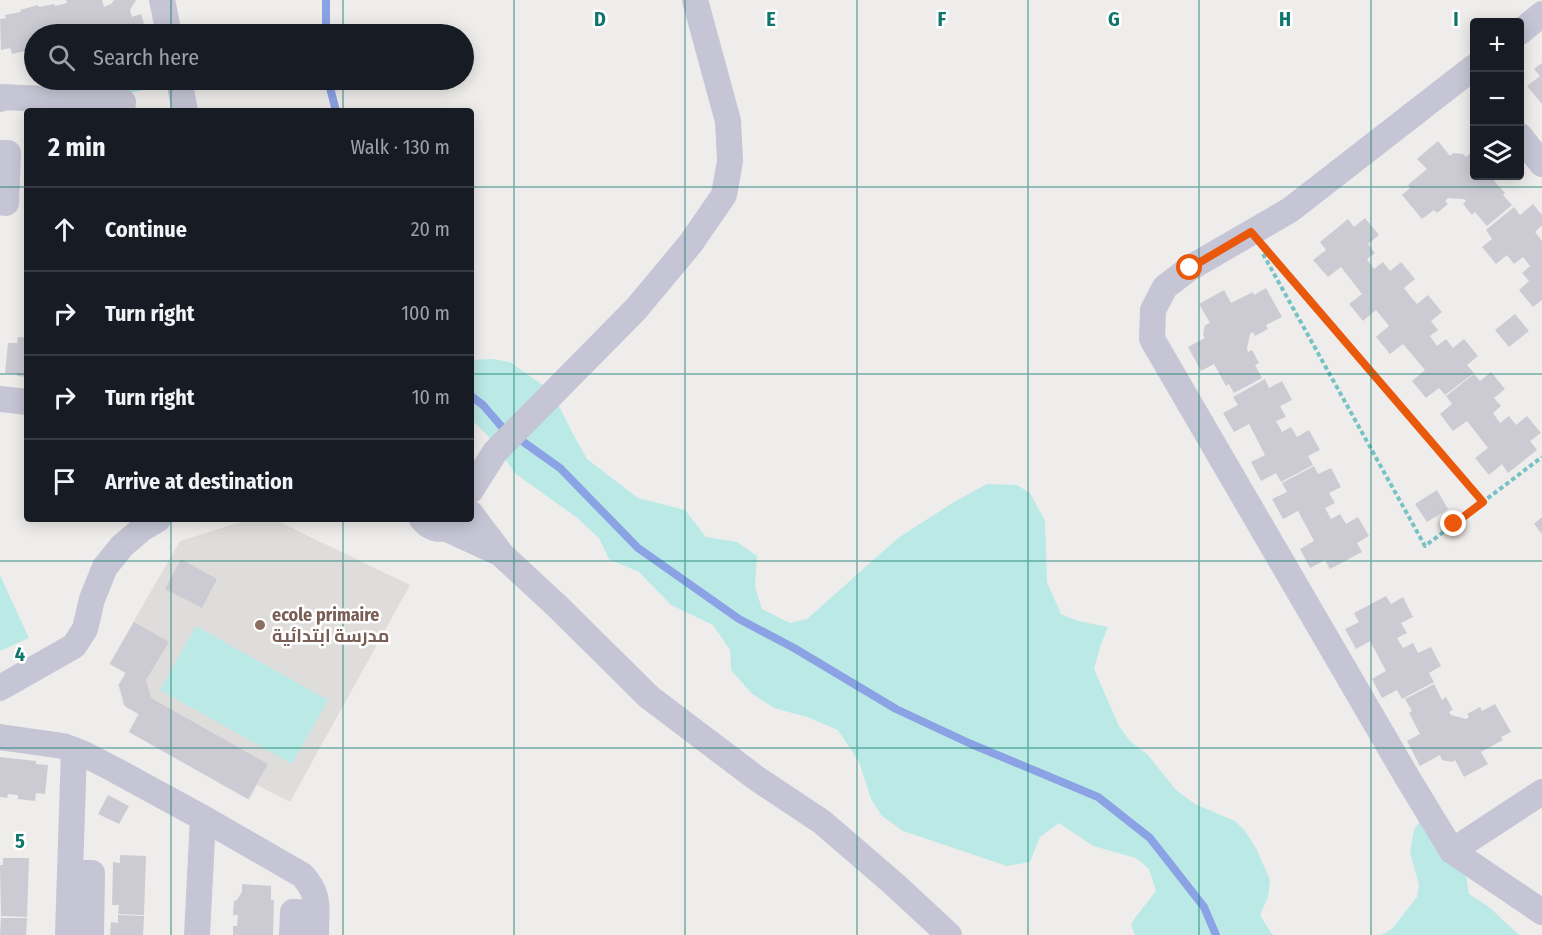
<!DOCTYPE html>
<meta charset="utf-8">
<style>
body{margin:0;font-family:"Fira Sans Condensed",Cairo,sans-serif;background:#20242c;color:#f1f3f6}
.controls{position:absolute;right:18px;top:18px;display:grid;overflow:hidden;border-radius:6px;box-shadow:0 3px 15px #0003}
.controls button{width:54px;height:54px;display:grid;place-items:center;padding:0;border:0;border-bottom:2px solid #363941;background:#171b24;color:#f1f3f6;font:30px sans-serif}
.stop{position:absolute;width:18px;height:18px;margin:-14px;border:4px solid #ea580c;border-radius:50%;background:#fff}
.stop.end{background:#ea580c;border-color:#fff;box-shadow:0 2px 6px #0008}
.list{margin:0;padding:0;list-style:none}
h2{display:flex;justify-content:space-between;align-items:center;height:78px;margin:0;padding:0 24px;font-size:26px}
h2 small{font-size:20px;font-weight:400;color:#9ea1a6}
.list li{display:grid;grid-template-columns:39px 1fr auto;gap:18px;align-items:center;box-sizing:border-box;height:84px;padding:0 24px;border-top:2px solid #363941}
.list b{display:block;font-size:22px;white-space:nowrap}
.list em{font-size:20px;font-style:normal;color:#9ea1a6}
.icon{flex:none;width:33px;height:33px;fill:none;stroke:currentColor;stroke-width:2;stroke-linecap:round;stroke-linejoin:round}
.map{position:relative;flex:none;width:1542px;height:935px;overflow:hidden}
.search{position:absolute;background:#171b24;box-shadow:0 3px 15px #0003;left:24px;top:24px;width:450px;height:66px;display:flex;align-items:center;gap:15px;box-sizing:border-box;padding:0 21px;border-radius:33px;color:#9ea1a6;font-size:22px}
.panel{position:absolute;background:#171b24;box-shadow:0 3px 15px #0003;left:24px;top:108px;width:450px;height:414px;border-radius:6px}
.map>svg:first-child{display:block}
.education{fill:#dfdddc}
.green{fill:#bbeae6}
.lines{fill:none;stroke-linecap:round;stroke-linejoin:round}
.stream{stroke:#8ba2e4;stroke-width:8}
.building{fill:#cccbd3}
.path{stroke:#76c2c5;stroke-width:4;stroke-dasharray:4.5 3;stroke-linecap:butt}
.minor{stroke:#c5c5d5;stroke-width:26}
.route{stroke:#ea580c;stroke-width:8}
.grid{fill:none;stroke:#0f766e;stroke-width:1.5;stroke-opacity:0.55}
.education-dot{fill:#8d6e63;stroke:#fff;stroke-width:2}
.labels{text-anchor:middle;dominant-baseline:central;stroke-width:5;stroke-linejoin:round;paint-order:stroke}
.education-label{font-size:18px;font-weight:bold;fill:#785e54;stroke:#fff;text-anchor:start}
.grid-label{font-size:20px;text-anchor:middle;font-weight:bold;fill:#0f766e;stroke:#fff;stroke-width:5;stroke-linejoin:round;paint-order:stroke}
</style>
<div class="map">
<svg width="1542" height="935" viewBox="0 0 1542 935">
<rect width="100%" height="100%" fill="#eeedeb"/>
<path class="education" d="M251,519H273L410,585L290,802L257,785L249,800L129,732L138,714L124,706L118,685L125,673L109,664L180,541Z"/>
<path class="green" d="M80,80H151L155,87L115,97L78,83Z
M492,359L510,362L544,386L558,404L572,432L587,459L638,498L685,510L706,537L737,542L757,556L755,587L762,609L790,623L807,619L898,538L954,502L987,484L1017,485L1030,493L1045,521L1047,582L1061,614L1078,621L1108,627L1101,644L1094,669L1119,726L1130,741L1148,755L1176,790L1195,804L1235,821L1245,831L1256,848L1270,880L1268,897L1260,915L1271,933L1274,935H1135L1131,925L1135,918L1156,891L1149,869L1136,858L1093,846L1059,823L1040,837L1030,862L1007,866L903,831L882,816L871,799L859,762L838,730L807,717L774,708L751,693L731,670L730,650L713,625L671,605L639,572L609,559L599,538L576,517L516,474L487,435L471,419V360Z
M0,575L29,638L0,651Z
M196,626L328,700L292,764L160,690Z
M1426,813L1440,817L1451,825L1463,855L1469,894L1489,907L1519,935H1381L1392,929L1417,897L1419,885L1410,852L1414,830Z"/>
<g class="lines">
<path class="stream" d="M326,34V0
M328,80L336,111
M471,396L483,405L501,426L560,468L638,548L739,619L794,648L896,709L971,744L1098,797L1150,838L1204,907L1216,935"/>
</g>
<path class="building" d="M66,0H102L104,7L111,4L114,0H136L130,10L132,17L141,14L147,34H109L96,26L66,34H34V52L31,53L30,50L12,54L10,48L1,50L0,19L6,18L5,15L21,12L20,10L38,5L39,7L54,4L55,6L67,3Z
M1542,63V104L1527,86L1540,76L1534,69Z
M1438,141L1450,156L1453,153L1463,154L1466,157L1474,150V176H1490L1505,193L1503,195L1512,205L1487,226L1475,212L1472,215L1463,204L1466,201L1464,199L1448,198L1445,201L1448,204L1437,213L1434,210L1422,219L1402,195L1410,188L1408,185L1427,169L1417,159Z
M1533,204L1542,215V225L1535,232L1542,241V300L1533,307L1519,290L1529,281L1522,273L1530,266L1523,257L1514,264L1507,255L1496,264L1482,247L1492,239L1486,230L1514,207L1520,215Z
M1365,218L1379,235L1368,244L1375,253L1367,259L1374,269L1383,262L1390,271L1401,262L1415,279L1404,288L1411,297L1417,304L1428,295L1442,312L1431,321L1438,330L1430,336L1437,346L1446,339L1453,348L1464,339L1478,356L1467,365L1474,373L1445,395L1439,388L1426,398L1412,381L1425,370L1403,344L1390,354L1376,337L1389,326L1376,310L1363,321L1349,304L1362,294L1341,267L1328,277L1313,260L1326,250L1320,242L1348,219L1354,227Z
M1266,288L1282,317L1266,325L1268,329L1255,336L1253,332L1250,334L1247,349L1248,352L1252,350L1259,363L1255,365L1262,378L1234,393L1229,384L1226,386L1214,364L1201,371L1188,347L1205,338L1203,335L1205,325L1210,323L1199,304L1224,290L1231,303L1253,292L1254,295Z
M1515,314L1529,331L1509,347L1495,330Z
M18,337L27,338V377L17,376V374L5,373L8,343H17Z
M1491,372L1505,389L1494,398L1501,406L1493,413L1500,423L1509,416L1516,425L1527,416L1541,433L1530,441L1537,450L1508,473L1502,464L1489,475L1475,458L1488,448L1467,421L1453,431L1440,414L1452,404L1446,396L1474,374L1480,381Z
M1265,379L1269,388L1282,381L1292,400L1280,406L1286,417L1276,421L1282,432L1291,427L1297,437L1309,430L1320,450L1308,456L1313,465L1281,482L1276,473L1261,481L1251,462L1265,455L1249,424L1234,432L1223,413L1238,405L1233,397Z
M1314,466L1318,474L1331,468L1341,487L1329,493L1335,503L1325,508L1331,519L1340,514L1346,524L1358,517L1369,536L1357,543L1362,552L1330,569L1325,560L1310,568L1300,549L1314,541L1298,511L1283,519L1272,499L1287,492L1282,483Z
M1437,490L1448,509L1427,522L1415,504Z
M1542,517V534L1534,524Z
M181,559L217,579L202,608L165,589Z
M1386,596L1391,604L1403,597L1413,617L1401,623L1407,633L1397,638L1403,648L1413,643L1418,653L1431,647L1441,666L1429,673L1434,682L1402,699L1397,690L1382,698L1372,679L1386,671L1370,641L1356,649L1345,629L1359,622L1354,613Z
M134,622L169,642L146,680L151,698L268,764L248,799L129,732L139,714L125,706L119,685L126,673L110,664Z
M1434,684L1442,700L1446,697L1453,710L1449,712L1451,715L1466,719L1469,717L1467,714L1480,707L1482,711L1495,704L1511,732L1501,737L1503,740L1481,752L1488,764L1464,777L1455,760L1452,762L1442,760L1440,755L1420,766L1407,741L1420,734L1409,713L1412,711L1405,699Z
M0,757L36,761V764L48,765L45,794L36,793L35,801L18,799V795L8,794L7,798L0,797Z
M108,795L129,806L119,824L98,814Z
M120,855L146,856L144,915L118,914L119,905H112L113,862L120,863Z
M3,858H29L27,917L1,916L0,865H3Z
M242,884L271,886V900H274L273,935H233V926H237L238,915H233L234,900L236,901L242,892Z
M118,915L144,916L143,935H110L111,922L118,923Z
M1,918H27L26,935H0Z"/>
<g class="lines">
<path class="path" d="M1267,251L1483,502
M1263,254L1425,546L1542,457"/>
<path class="minor" d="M162,0L169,34
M1520,32L1542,14
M1474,67L1290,210L1190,268L1165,287L1153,310L1152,339L1407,777L1452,851L1542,912
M179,80L185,111
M0,99V97L123,102L122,111
M1520,136L1542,164
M0,153H8L6,203L0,202
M0,399L27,402
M471,490L495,452L636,309L691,243L724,195L730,161L728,121L695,0
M471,514L502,555L557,606L649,697L756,778L822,822L894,884L949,935
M422,519C433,532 448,532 460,520
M447,529L499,553
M0,688L74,646L85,629L92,599L105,567L122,546L143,528L158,519
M0,737L63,746L84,754L115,770L203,818L302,875C321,895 316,909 316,935
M1452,851L1542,792
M71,873H92L91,935
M68,935L74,750
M197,935L203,818
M292,935L293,912L316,913"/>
</g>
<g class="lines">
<path class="route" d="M1190,268L1251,232L1483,502L1454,524"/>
</g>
<path class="grid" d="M171,0V34M343,0V34M514,0V935M685,0V935M857,0V935M1028,0V935M1199,0V935M1371,0V935M171,80V111M343,80V111M0,187H27M471,187H1542M0,374H27M471,374H1542M171,519V935M343,519V935M0,561H1542M0,748H1542"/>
<circle class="education-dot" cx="260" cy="625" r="6"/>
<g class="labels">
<g class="education-label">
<text x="272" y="615">ecole primaire<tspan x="272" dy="21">مدرسة ابتدائية</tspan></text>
</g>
</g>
<g class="grid-label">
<text x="600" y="26">D</text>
<text x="771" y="26">E</text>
<text x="942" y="26">F</text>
<text x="1114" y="26">G</text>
<text x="1285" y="26">H</text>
<text x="1456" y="26">I</text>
<text x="20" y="661">4</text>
<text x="20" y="848">5</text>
</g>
</svg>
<div class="controls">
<button>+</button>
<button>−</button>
<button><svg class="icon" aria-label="layers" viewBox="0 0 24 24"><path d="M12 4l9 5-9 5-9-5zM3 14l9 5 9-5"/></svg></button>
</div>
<div class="stop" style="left:1190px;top:268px"></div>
<div class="stop end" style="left:1454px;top:524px"></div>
<div class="search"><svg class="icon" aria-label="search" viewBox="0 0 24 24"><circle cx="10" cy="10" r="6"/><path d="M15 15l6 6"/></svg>Search here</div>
<section class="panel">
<h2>2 min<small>Walk · 130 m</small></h2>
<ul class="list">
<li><svg class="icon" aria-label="ahead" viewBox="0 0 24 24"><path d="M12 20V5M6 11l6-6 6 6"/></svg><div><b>Continue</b></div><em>20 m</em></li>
<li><svg class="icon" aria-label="right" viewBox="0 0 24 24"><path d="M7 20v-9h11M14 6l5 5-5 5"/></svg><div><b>Turn right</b></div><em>100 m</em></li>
<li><svg class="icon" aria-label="right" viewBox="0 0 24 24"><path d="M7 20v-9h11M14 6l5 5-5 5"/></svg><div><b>Turn right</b></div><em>10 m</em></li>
<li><svg class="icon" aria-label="arrive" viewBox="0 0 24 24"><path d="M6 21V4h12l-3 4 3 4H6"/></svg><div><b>Arrive at destination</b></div></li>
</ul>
</section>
</div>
